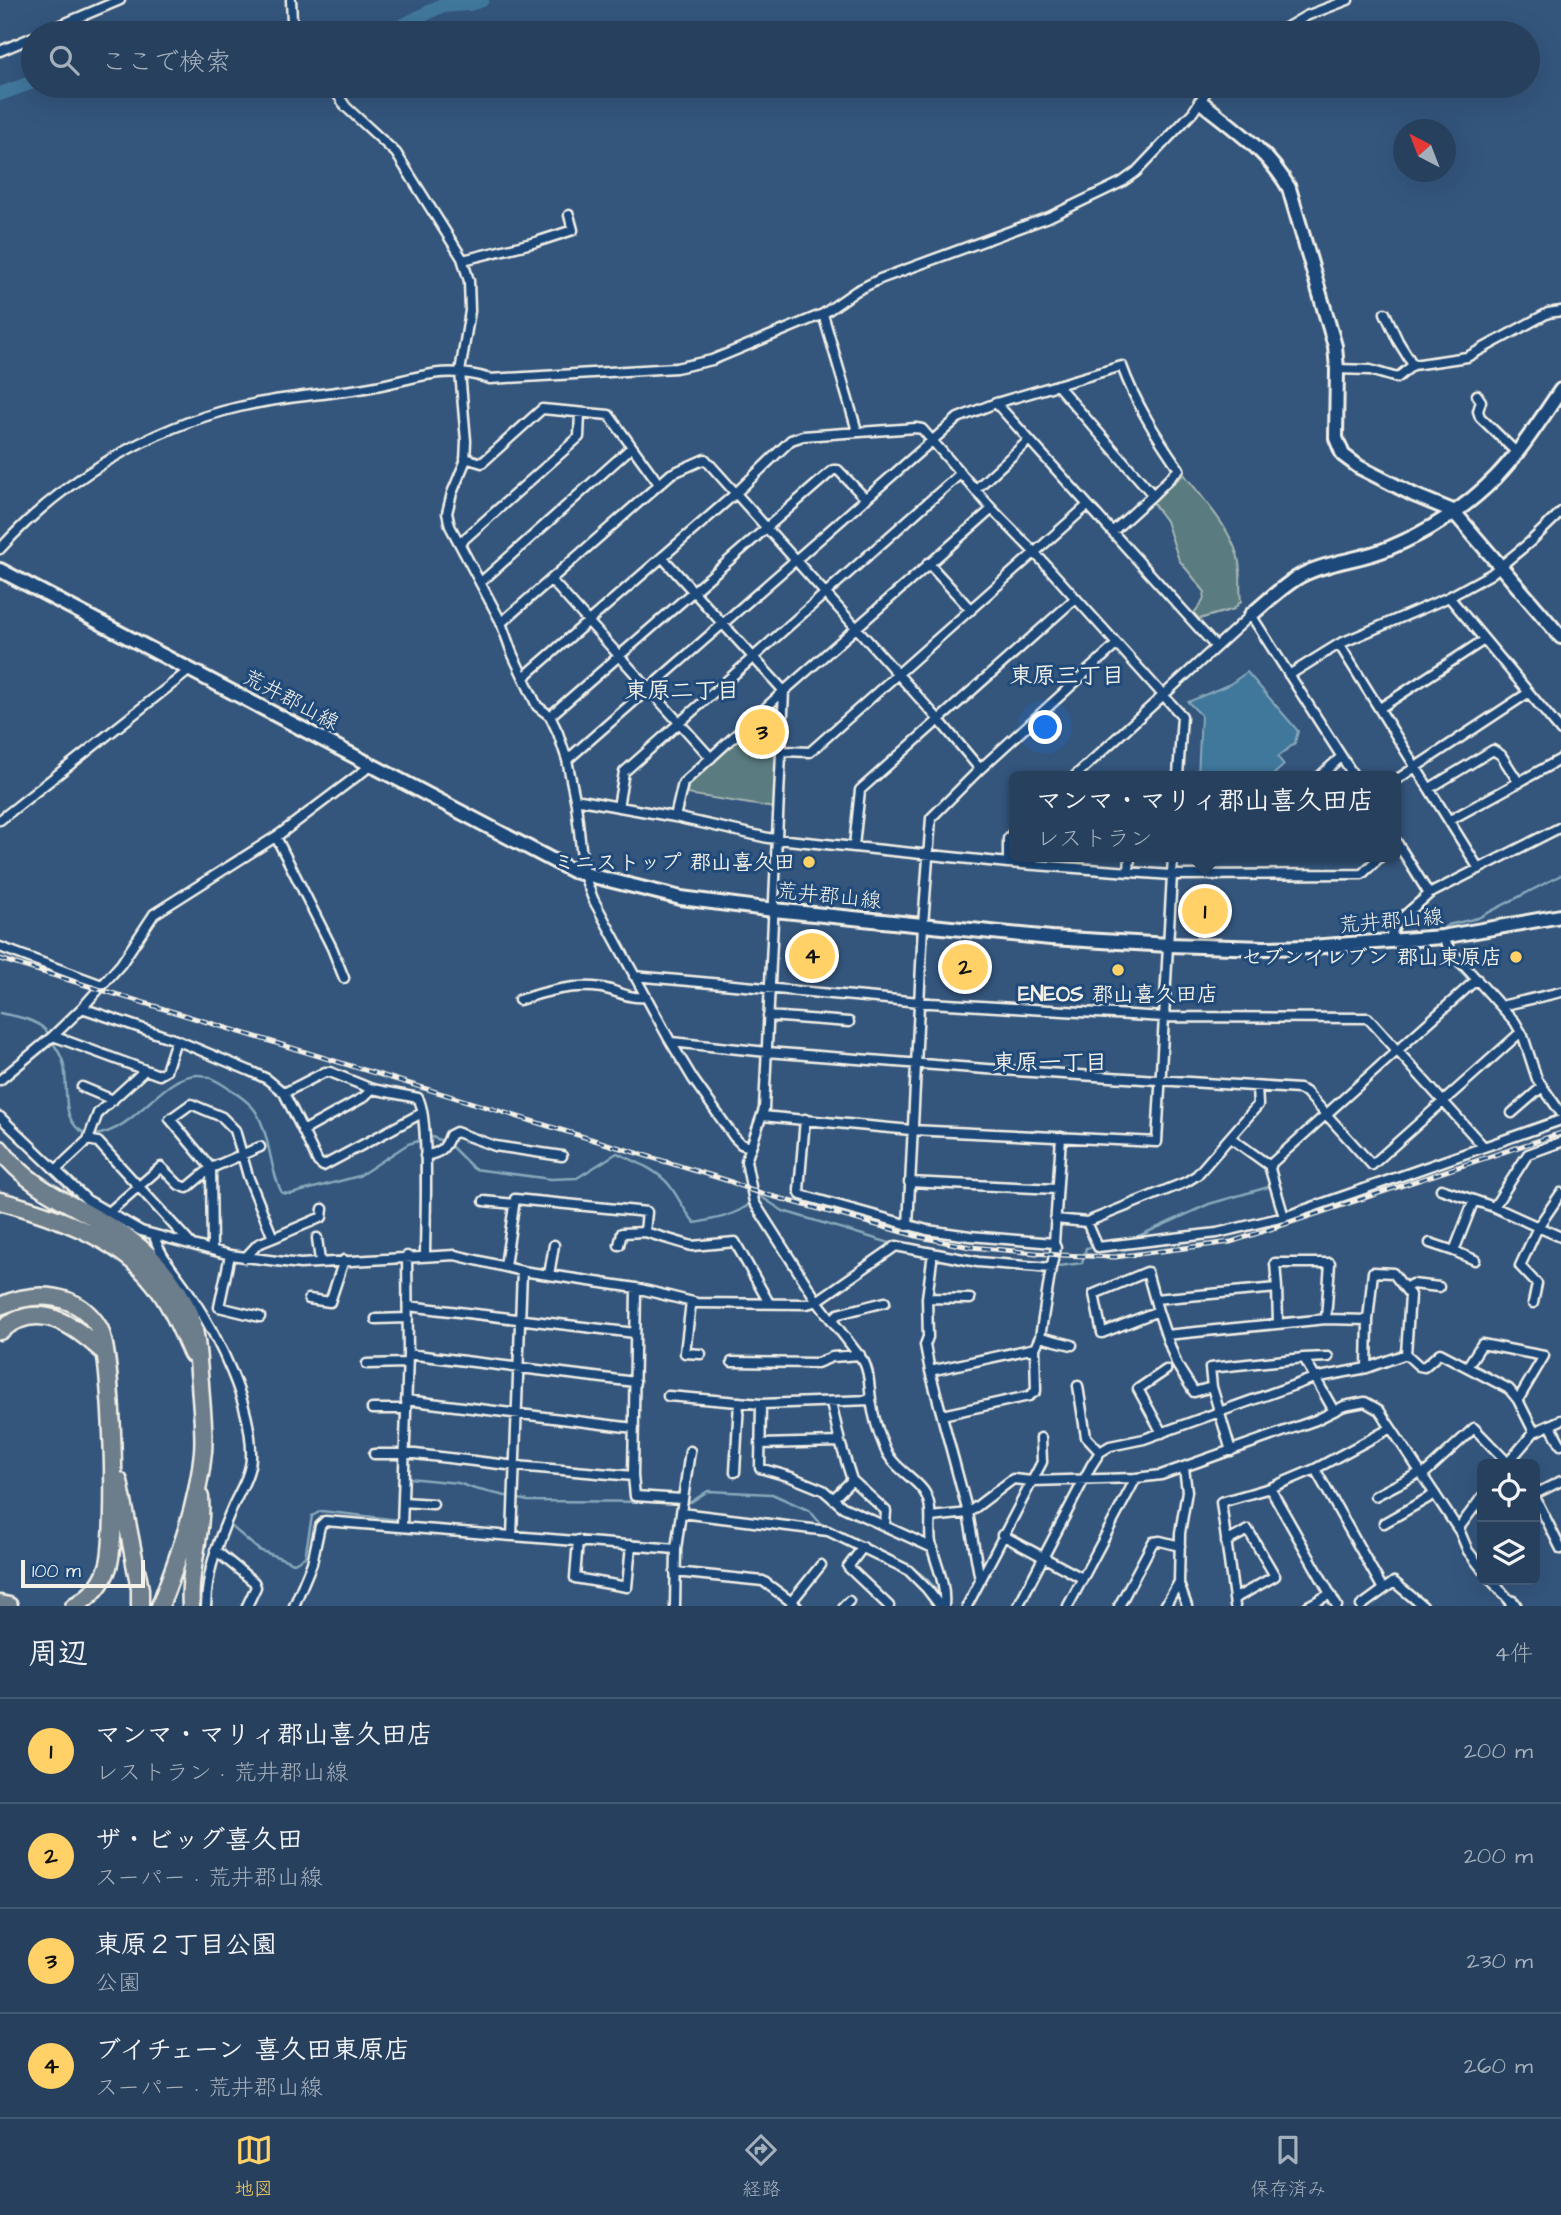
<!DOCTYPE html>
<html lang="ja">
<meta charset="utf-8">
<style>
body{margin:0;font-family:"Architects Daughter","Klee One",sans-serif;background:#2f4764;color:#f1f3f6}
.controls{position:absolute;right:21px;bottom:21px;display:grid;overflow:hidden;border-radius:10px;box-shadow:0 7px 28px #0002}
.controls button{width:63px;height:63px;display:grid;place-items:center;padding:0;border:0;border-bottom:2px solid #435973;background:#27405e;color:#f1f3f6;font:35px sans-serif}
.compass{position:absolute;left:1393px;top:119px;width:63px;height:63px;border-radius:50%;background:#27405e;box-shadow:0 7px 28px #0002;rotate:318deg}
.scale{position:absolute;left:21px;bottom:18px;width:124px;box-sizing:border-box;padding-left:7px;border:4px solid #f4f1e8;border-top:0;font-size:19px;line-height:24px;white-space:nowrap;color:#f4f1e8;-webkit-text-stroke:5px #1f4a7a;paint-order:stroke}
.you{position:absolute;left:1046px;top:728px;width:24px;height:24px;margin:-18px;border:5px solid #fff;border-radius:50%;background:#1a73e8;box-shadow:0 0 0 10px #1a73e833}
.badge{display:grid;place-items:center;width:46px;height:46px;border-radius:50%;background:#ffd166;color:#111;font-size:23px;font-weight:700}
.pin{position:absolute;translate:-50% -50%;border:4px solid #fff;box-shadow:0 2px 7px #0006}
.popup{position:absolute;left:1009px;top:771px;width:392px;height:91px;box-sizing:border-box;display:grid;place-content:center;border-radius:10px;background:#27405e;filter:drop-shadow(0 2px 5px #0005);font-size:23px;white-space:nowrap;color:#a4afbc}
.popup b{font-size:26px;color:#f1f3f6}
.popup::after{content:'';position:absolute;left:50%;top:100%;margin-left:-14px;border:14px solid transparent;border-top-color:#27405e}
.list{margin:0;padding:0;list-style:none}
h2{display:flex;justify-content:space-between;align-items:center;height:91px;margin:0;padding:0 28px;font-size:30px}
h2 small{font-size:23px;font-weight:400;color:#a4afbc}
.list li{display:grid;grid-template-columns:46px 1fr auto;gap:21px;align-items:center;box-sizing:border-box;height:105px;padding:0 28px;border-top:2px solid #435973}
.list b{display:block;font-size:26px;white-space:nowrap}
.list p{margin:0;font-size:23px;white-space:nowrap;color:#a4afbc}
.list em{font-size:23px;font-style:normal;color:#a4afbc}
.icon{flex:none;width:38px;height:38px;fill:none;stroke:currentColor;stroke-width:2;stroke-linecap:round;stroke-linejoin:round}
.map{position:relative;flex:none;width:1561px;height:1606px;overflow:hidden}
.search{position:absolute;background:#27405e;box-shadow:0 7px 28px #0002;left:21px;right:21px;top:21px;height:77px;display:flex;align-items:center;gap:18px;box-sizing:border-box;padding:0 24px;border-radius:38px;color:#a4afbc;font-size:26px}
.sheet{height:511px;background:#27405e}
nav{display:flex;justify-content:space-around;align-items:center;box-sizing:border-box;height:98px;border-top:2px solid #435973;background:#27405e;font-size:19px;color:#a4afbc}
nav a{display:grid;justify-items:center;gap:4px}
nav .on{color:#ffd166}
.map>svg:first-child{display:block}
.green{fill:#5a7c80;stroke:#a7b6b4;stroke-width:2}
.water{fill:#40789c;stroke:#88a8ba;stroke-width:2}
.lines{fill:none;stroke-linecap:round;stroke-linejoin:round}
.stream{stroke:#88a8ba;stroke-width:2.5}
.river{stroke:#40789c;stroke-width:14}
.street-casing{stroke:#f4f1e8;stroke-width:13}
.secondary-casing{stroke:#f4f1e8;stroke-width:18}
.highway-casing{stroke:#f4f1e8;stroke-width:21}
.street{stroke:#1f4a7a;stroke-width:8}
.secondary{stroke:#1f4a7a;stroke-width:12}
.highway{stroke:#6c7d8b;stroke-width:16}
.rail-casing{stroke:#f4f1e8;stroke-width:5}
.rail{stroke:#1f4a7a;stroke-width:2.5;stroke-dasharray:8;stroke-linecap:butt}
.poi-dot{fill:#ffd166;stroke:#1f4a7a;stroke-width:2.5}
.labels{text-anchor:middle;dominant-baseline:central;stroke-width:6;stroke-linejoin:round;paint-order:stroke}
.street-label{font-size:21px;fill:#f4f1e8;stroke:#1f4a7a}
.poi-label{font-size:21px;font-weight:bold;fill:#f4f1e8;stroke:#1f4a7a;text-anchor:end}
.neighbourhood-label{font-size:23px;font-weight:bold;fill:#f4f1e8;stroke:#1f4a7a}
</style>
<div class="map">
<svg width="1561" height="1606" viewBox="0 0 1561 1606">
<rect width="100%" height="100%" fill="#34567d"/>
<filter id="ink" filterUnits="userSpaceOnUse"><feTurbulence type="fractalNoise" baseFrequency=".0143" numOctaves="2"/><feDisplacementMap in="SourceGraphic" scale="14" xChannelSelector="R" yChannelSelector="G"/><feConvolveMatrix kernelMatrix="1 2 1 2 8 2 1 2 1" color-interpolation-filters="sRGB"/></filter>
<g filter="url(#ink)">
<path class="green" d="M1184,474C1203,499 1229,526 1238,557C1242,572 1239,586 1241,601L1234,609L1199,619L1194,613L1203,601L1205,592L1179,560L1166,521L1152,502Z
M779,702L775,808L687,794L688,785Z"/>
<path class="water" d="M1247,672L1298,731L1295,743L1278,757L1284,765L1272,776H1198L1201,715L1188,702L1230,684Z"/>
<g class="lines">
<path class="stream" d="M1441,934V930L1448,925L1478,918L1561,875
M1441,941V949L1470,982
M0,1013C16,1017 41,1019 49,1035
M52,1041C56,1048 63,1057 64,1066C69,1090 59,1123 87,1134
M94,1135C137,1131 161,1074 199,1075C207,1075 221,1083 228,1088C237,1094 250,1102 256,1112C271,1137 269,1169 282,1193L291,1194L359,1176L408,1144L432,1137L448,1143L474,1169L551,1179L577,1178L617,1153C634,1161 658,1170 670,1186C679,1198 684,1211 695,1223C715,1219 735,1216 751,1203
M757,1199L760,1196L783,1211L893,1244
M1130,1240L1209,1204L1279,1184L1275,1166
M1052,1267L1082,1263L1086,1248L1096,1247
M407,1487L409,1478L458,1483L475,1489L528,1501L670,1502
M684,1502H691L708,1491L772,1494L810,1511L820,1523L828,1527
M231,1526L259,1550L294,1563L305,1557L312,1516L321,1511L399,1520
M853,1539C881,1551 928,1568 941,1599"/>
<path class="river" d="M388,33L441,6L469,4L482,0
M290,86H293
M0,94L33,82"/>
<g class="street-casing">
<path id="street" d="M291,0L292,21L295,33
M42,33L120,0
M1277,33L1306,16L1348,0
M0,51L33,37
M332,86L346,107L396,153L462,258L469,281L470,311L460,372L466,441L465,462L452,493L447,513L450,526L500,620L512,653L537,706L550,716L558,733L567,760L576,804L584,875L593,899L669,1039L693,1079L734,1137L741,1144L750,1147
M463,260L536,242L573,230L569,215
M1385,313L1398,341L1413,365
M823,314L857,431
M1337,369L1370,370L1397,378L1413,365L1467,357L1548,313L1561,311
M1057,385L1153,495L1112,532
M1477,395L1481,401L1478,411L1480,417L1517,453
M996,403L1216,647
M465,458L482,463L542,409L609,415L659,484
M975,490L1029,440
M460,543L579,437L580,413
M0,549C62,480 149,428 239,407C280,397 323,395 365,388C412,381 441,363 490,379L676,368L712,360L823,314L856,291L880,279L1049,217L1122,182L1136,172L1193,112L1210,86
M662,557L784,691L764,1109L746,1161L754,1202L817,1301L864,1362C870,1374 869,1386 871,1399C873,1415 878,1432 884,1446C891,1466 911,1475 923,1490C935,1506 928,1526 931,1543C936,1566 946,1581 944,1606
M928,563L971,610
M551,580L711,758
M481,582L632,447
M1449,597L1561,731
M501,623L671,474L705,459L939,720L980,769
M1339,644L1479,869
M1289,675L1339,644L1449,597L1491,574L1530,542L1561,512
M524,677L735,494L791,440L803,436L916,428L922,429L992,509L1035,553L1182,716L1178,776
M1380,708L1484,640
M550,716L833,470H838L866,499
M782,751L810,752L1088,505
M567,760L958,418L996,403L1122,366C1135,403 1157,437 1179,469L1153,495
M1075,776L1251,615L1354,776
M1320,776L1341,757
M1396,780L1528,693
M1430,788L1493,750L1501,755L1519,783
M575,799L675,817L768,838L1008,863L1171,875L1362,874L1380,857
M618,807L624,772L961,473
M675,817L683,783L784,691L992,509
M0,820L191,669
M1450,820L1561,759
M276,837L332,948L344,978
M1396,841L1429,894
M854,846L860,790L1076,598
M1008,863V839L1014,831
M1129,871L1130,857
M1442,937L1451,951L1515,1022L1523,1036L1537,1079L1561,1113
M1388,942L1396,923L1429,894L1561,827
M0,947L102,985
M634,976L931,1003L1164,1017L1368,1018L1483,1146
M519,1000C547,991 572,984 602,988C618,991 629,999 645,997
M1501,1006L1561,992
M82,1008L176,1040L250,1071L267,1079L284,1093L325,1072H330L372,1089L418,1098C430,1116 425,1228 425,1255
M768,1016L849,1022
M53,1036L159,1075L166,1071L176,1040
M671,1042L767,1052L986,1069L1299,1089L1306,1092L1372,1165L1521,1032
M0,1080L53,1036L82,1008L121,964L154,914L280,834L373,764
M82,1087L113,1100
M284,1093L303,1131L364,1097L372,1089
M1512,1113L1542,1087
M762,1116L911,1130L1157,1142L1173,857
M0,1117L87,1200L141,1231L230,1255L300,1264L455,1255L522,1271L636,1288L697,1303L807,1304L817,1301L896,1246L978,1262L1051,1268L1040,1337L1035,1348L1036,1391L1029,1396L942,1415
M805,1119L799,1190L801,1195L927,1230L970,1236L1054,1243
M303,1131L318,1162L323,1166L422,1113
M1231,1138L1270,1166
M88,1140L98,1142L191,1244
M425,1156C439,1153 445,1150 450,1135L456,1132L495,1146L562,1156
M56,1170L88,1140L98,1113L144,1071
M909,1182L1057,1189
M1441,1189L1494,1207L1538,1227L1520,1266L1537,1284L1533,1303
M1561,1193L1538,1227L1561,1237
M484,1201L514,1204
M1494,1207L1528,1154L1561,1142
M109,1212L161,1167L179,1185L187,1188L211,1168L260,1147
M1284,1217L1270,1169L1272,1163L1477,979
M1055,1219L1087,1222L1186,1182L1197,1175L1258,1105L1257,1087
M1087,1222L1098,1247L1217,1233L1284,1217L1561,1120
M908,1226L923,925L931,818L980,769L1117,644
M154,1235C159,1256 178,1275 190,1294C218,1337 253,1405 251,1458C250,1476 239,1492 232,1508C218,1540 207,1571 206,1606
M273,1238L322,1217L323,1209
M317,1238L320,1261
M1430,1243L1454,1251L1474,1200
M619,1245L622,1233L645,1232
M212,1249L211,1168L170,1119L191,1104L222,1117L235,1130L248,1176L273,1238L258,1244L245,1258
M1454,1251L1475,1260
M230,1255L219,1307L260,1317
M932,1260L927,1298L928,1337L925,1345L930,1371L968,1513L980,1580
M505,1266L515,1199L647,1212L645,1232L692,1246L735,1242L769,1303
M1051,1268L1056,1248L1054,1243L1061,1137
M549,1275L554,1245
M1277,1288L1278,1323
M1405,1288L1412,1284L1439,1287
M927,1298L970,1299
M309,1299L330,1302L344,1260
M1155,1299L1277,1288L1275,1263H1330L1326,1319
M691,1302L685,1353L701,1354
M408,1306L635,1333
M1158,1311L1147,1272L1094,1294L1102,1333L1158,1311L1166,1335
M376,1319L408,1318
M832,1320L838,1314L885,1302
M1368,1320L1373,1272L1393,1273L1410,1295L1406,1354
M1040,1337L1072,1345
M408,1354L635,1382
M1304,1358L1328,1357
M732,1362L817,1363L832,1357L860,1355
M367,1364L407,1363
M1467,1367L1482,1344L1544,1356L1518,1400
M930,1371L1035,1348
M1078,1386L1086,1437L1100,1452
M1212,1387L1210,1368L1304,1358L1334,1411
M668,1396L761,1404
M406,1400L634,1428
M871,1400L761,1404L760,1468L791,1477L823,1490L843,1507L933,1548
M831,1402L840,1442L852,1480L833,1499
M372,1409H406
M1550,1425L1561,1445
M1162,1433L1138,1389L1166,1370
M760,1444L840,1442
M1231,1451L1212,1387L1194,1392L1177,1365L1166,1335L1326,1319L1368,1320L1367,1368
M374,1454H415L516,1466L633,1476L636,1288
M1507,1464L1534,1432L1561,1420
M1184,1468L1187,1491L1180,1533L1179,1584L1187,1606
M1315,1469L1383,1589
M735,1472L739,1402
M1423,1475L1474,1428L1508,1463
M633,1476L635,1496L682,1499
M852,1480L886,1511L885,1525
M1270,1488L1337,1606
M1535,1494L1561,1481
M1375,1496L1421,1472
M1535,1497L1561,1549
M403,1502L433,1504
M681,1513L690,1451
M931,1517L968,1513L1013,1479L1032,1481L1136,1478L1161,1475L1316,1420L1344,1406L1365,1402L1379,1410L1460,1532L1468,1551L1482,1569
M1384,1523L1435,1494
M402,1527L408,1354L407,1256
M1458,1529L1482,1497
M1002,1535L1082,1578
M512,1536L522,1271
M578,1540L575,1578L627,1587L631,1545
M1226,1542L1248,1530L1275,1576L1234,1599
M863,1547L848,1567L889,1606
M215,1550L254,1582L256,1587L247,1606
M675,1572L763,1581L797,1606
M1491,1580L1512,1603
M792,1601L821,1565
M294,1606L312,1563L320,1526L325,1521L676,1549
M675,1606L676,1549L681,1513L828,1531L908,1570L927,1589L940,1606
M844,1606L849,1601
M967,1606L1042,1462L1041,1438
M1018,1606L1091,1466L1100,1452L1110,1446L1144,1439L1314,1378L1367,1368L1406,1354L1419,1366L1424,1367L1440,1353L1509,1389L1518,1400L1534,1432
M1068,1606L1136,1478
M1119,1606L1153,1542L1160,1541L1180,1546
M1165,1606L1179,1582
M1235,1606L1221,1502L1270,1488L1315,1469L1391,1428
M1308,1606L1330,1594
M1361,1606L1394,1582L1423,1606"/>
</g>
<g class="secondary-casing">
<path id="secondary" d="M1201,102C1234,129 1268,151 1289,188L1335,346L1337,369L1336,438L1343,455L1359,467L1414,495L1453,511L1561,637
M0,570L573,871L681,898L774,910L1051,938L1169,945L1264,948L1311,947L1442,937L1561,916
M1251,615C1267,602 1283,585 1302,575C1329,561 1362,560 1389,548C1428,532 1467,507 1496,477C1521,451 1540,420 1561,390
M1512,1603L1514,1606"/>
</g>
<g class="highway-casing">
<path id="highway" d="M0,1149C34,1195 87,1208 130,1240C158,1260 187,1296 194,1330C198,1347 198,1366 200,1383C201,1405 205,1430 203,1452C198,1505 179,1556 160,1606
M0,1201C53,1215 119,1238 154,1283C171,1304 181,1330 192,1354
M0,1306C35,1291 77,1291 99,1328C113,1352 118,1538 108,1567C102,1585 91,1597 74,1606
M0,1331C39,1298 73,1325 104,1352
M119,1481L140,1589V1606
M0,1604L9,1606
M191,1606C188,1569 203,1534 200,1497"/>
</g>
<use href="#street" class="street"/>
<use href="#secondary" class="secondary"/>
<use href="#highway" class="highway"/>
<g class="rail-casing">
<path id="rail" d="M0,959L729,1181L750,1190L920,1237L970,1247L1059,1255L1115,1257L1231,1242L1561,1133"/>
</g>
<use href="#rail" class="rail"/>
</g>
</g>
<g class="poi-dot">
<circle cx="809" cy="862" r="7"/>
<circle cx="1516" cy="957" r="7"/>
<circle cx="1118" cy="970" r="7"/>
</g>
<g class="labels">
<g class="street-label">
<text transform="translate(291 700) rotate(28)">荒井郡山線</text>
<text transform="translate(829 896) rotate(6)">荒井郡山線</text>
<text transform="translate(1391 921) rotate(-5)">荒井郡山線</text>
</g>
<g class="poi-label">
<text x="795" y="862">ミニストップ 郡山喜久田</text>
<text x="1502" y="957">セブンイレブン 郡山東原店</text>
<text x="1118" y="994" text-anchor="middle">ENEOS 郡山喜久田店</text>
</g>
<g class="neighbourhood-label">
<text x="1067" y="676">東原三丁目</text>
<text x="682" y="691">東原二丁目</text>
<text x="1050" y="1063">東原一丁目</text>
</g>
</g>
</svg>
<div class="controls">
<button><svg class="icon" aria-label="locate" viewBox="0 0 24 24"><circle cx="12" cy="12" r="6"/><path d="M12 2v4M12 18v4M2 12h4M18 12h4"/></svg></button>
<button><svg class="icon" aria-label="layers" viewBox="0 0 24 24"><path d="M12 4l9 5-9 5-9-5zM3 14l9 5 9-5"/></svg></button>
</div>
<svg class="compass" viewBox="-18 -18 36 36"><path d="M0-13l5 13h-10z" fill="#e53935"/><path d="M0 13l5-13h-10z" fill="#a4afbc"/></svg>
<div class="scale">100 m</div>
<div class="you"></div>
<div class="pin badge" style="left:1205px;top:911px">1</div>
<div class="popup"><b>マンマ・マリィ郡山喜久田店</b>レストラン</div>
<div class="pin badge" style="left:965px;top:967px">2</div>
<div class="pin badge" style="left:762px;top:732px">3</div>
<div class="pin badge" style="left:812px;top:956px">4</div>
<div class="search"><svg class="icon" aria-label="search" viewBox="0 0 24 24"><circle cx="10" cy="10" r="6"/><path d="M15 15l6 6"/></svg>ここで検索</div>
</div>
<section class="sheet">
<h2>周辺<small>4件</small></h2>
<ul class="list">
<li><span class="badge">1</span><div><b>マンマ・マリィ郡山喜久田店</b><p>レストラン · 荒井郡山線</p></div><em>200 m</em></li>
<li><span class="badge">2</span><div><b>ザ・ビッグ喜久田</b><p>スーパー · 荒井郡山線</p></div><em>200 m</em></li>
<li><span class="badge">3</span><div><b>東原２丁目公園</b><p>公園</p></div><em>230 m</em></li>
<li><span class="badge">4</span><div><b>ブイチェーン 喜久田東原店</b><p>スーパー · 荒井郡山線</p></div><em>260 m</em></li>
</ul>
</section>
<nav>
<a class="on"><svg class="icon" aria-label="map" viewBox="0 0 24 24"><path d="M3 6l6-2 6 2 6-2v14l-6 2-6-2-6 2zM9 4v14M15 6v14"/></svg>地図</a>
<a><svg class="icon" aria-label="directions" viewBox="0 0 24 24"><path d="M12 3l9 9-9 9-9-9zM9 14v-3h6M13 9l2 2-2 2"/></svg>経路</a>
<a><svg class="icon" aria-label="saved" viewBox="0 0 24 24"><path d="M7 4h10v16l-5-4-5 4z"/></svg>保存済み</a>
</nav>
